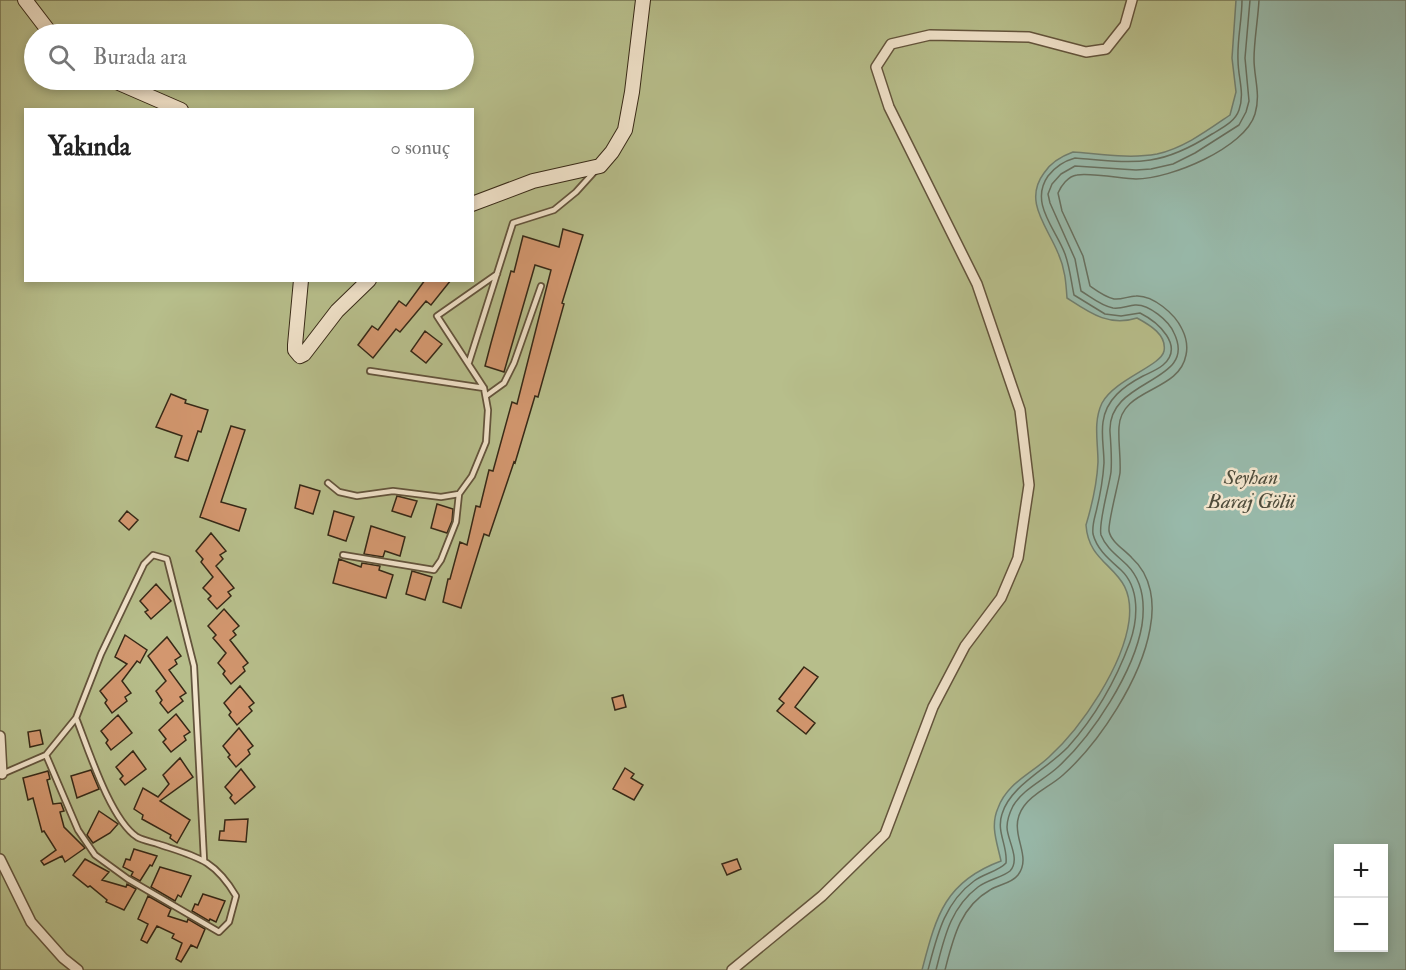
<!DOCTYPE html>
<html lang="tr">
<meta charset="utf-8">
<style>
body{margin:0;font-family:"IM FELL Double Pica",serif;background:#f6f6f6;color:#222}
.controls{position:absolute;right:18px;bottom:18px;display:grid;overflow:hidden;border-radius:0px;box-shadow:0 3px 9px #0003}
.controls button{width:54px;height:54px;display:grid;place-items:center;padding:0;border:0;border-bottom:2px solid #e0e0e0;background:#fff;color:#222;font:30px sans-serif}
.list{margin:0;padding:0;list-style:none}
h2{display:flex;justify-content:space-between;align-items:center;height:78px;margin:0;padding:0 24px;font-size:26px}
h2 small{font-size:20px;font-weight:400;color:#767676}
.icon{flex:none;width:33px;height:33px;fill:none;stroke:currentColor;stroke-width:2;stroke-linecap:round;stroke-linejoin:round}
.map{position:relative;flex:none;width:1406px;height:970px;overflow:hidden}
.search{position:absolute;background:#fff;box-shadow:0 3px 9px #0003;left:24px;top:24px;width:450px;height:66px;display:flex;align-items:center;gap:15px;box-sizing:border-box;padding:0 21px;border-radius:33px;color:#767676;font-size:22px}
.panel{position:absolute;background:#fff;box-shadow:0 3px 9px #0003;left:24px;top:108px;width:450px;height:174px;border-radius:0px}
.map>svg:first-child{display:block}
.green{fill:#b7be8b;stroke:#767350;stroke-width:1.5;fill-rule:evenodd}
.water{fill:#98b9aa;stroke:#717f6f;stroke-width:1.5;fill-rule:evenodd}
.lines{fill:none;stroke-linecap:round;stroke-linejoin:round}
.shore{stroke:#677060;stroke-width:1.5}
.building{fill:#d3976f;stroke:#362816;stroke-width:1.5}
.lane-casing{stroke:#63543c;stroke-width:8}
.street-casing{stroke:#63543c;stroke-width:12}
.secondary-casing{stroke:#362816;stroke-width:16}
.lane{stroke:#f2e4cc;stroke-width:4.5}
.street{stroke:#f2e4cc;stroke-width:9}
.secondary{stroke:#f2e4cc;stroke-width:14}
.labels{text-anchor:middle;dominant-baseline:central;stroke-width:5;stroke-linejoin:round;paint-order:stroke}
.water-label{font-size:21px;font-style:italic;fill:#4e4c3b;stroke:#f2e4cc}
</style>
<div class="map">
<svg width="1406" height="970" viewBox="0 0 1406 970">
<rect width="100%" height="100%" fill="#ebd6b0"/>
<filter id="stains"><feTurbulence type="fractalNoise" baseFrequency=".00333" numOctaves="4"/><feColorMatrix values="0 0 0 0 .2 0 0 0 0 .09 0 0 0 0 .02 0 0 0 .5 -.17"/></filter>
<radialGradient id="worn" r=".72"><stop offset=".6" stop-color="#630" stop-opacity="0"/><stop offset="1" stop-color="#630" stop-opacity=".3"/></radialGradient>
<path class="green" d="M0,0H1406V970H0ZM34,34H464V80H34ZM26,110H472V280H26ZM1338,848H1384V948H1338Z"/>
<path class="water" d="M1236,0H1406V970H922C936,917 944,882 1001,861C997,842 990,826 998,808C1007,783 1031,774 1049,757C1082,727 1123,666 1129,621C1136,565 1089,571 1086,525C1092,505 1097,483 1098,462C1098,442 1093,422 1102,403C1115,379 1161,366 1164,351C1167,335 1150,325 1137,318C1109,327 1090,313 1067,298C1066,283 1065,268 1058,253C1047,226 1023,201 1044,173C1051,162 1062,156 1073,152C1100,154 1130,159 1157,154C1184,148 1208,130 1230,115L1236,92L1232,58ZM1338,848H1384V948H1338Z"/>
<g class="lines">
<path class="shore" d="M928,970C937,936 944,903 974,881C983,874 999,871 1006,863C1008,846 996,832 1002,814C1010,786 1047,769 1068,747C1095,717 1116,680 1130,642C1138,619 1140,588 1121,570C1110,560 1097,550 1093,534C1092,526 1094,520 1096,512C1100,496 1103,479 1104,463C1104,449 1101,435 1103,422C1106,399 1124,386 1143,376C1149,373 1157,370 1163,365C1185,346 1158,322 1140,313L1121,316L1105,314L1074,295C1071,281 1070,268 1065,254C1056,229 1029,203 1048,176C1055,167 1064,161 1075,158C1135,163 1159,168 1212,134C1222,128 1235,122 1239,110C1245,93 1238,78 1238,60C1237,40 1242,20 1242,0
M936,970C944,939 950,908 978,887C987,880 1003,877 1010,871C1021,859 1007,840 1007,827C1007,820 1010,812 1013,806C1023,789 1044,780 1058,767C1093,735 1134,672 1142,625C1145,604 1143,581 1127,565C1118,556 1106,548 1101,535C1098,524 1109,487 1111,472C1112,459 1111,445 1110,432C1107,377 1199,384 1174,333C1169,321 1149,304 1135,305C1127,306 1121,309 1113,308C1101,306 1091,297 1081,291L1075,259L1050,203L1048,194L1052,184L1061,174L1075,166L1136,170L1151,169L1173,164L1195,153L1239,125L1246,112L1249,101L1245,58L1250,0
M945,970C953,939 960,907 990,890C999,884 1011,884 1018,875C1034,854 1005,832 1024,806C1033,793 1051,786 1063,775C1100,742 1141,679 1150,629C1155,604 1152,576 1132,558C1125,550 1111,542 1109,531C1108,522 1118,485 1120,473C1121,457 1118,442 1119,427C1121,387 1179,393 1186,355C1188,346 1186,337 1182,329C1175,314 1153,295 1136,296C1128,296 1122,300 1114,299C1105,297 1097,291 1090,286L1083,256L1062,211L1058,193C1061,186 1068,176 1077,175C1091,173 1120,178 1136,179C1170,179 1245,148 1255,114C1261,94 1254,78 1254,59C1254,40 1258,20 1259,0"/>
</g>
<path class="building" d="M563,229L583,235L562,303L564,304L538,397L535,396L515,463L514,462L489,536L484,534L461,608L443,602L448,579H450L460,542L467,545L476,506L480,507L489,470L493,471L512,402L517,404L551,270L535,265L504,372L485,366L491,343L511,271L514,272L523,236L559,247Z
M425,280H451L431,305L426,301L400,332L396,329L373,358L358,345L372,326L378,330L399,301L406,306Z
M425,331L442,344L426,363L411,351Z
M171,394L186,400L185,403L208,410L201,432L198,431L188,461L175,457L182,436L156,427Z
M231,426L245,430L221,502L246,509L239,531L200,517Z
M300,485L320,491L313,514L295,508Z
M397,496L417,501L411,517L392,511Z
M437,504L453,509L452,521L447,533L431,528Z
M127,511L138,520L129,530L119,521Z
M334,511L354,517L346,541L328,535Z
M371,526L405,537L400,556L385,551L383,557L364,554Z
M211,533L226,551L220,555L223,559L216,566L234,588L228,592L231,596L217,609L208,599L211,596L203,588L213,577L201,562L203,559L196,551Z
M339,559L361,567L362,563L380,566L379,570L393,575L386,598L333,583Z
M412,571L432,577L425,600L406,594Z
M156,584L171,601L151,619L145,612L148,610L140,601Z
M224,609L239,626L233,631L236,635L230,640L248,663L243,667L245,671L231,684L223,674L225,671L218,663L226,653L213,638L216,635L208,626Z
M125,635L147,650L140,663L137,661L122,681L131,693L125,697L127,701L112,713L105,703L107,700L100,691L127,664L115,657Z
M167,637L181,656L175,660L177,664L169,670L186,693L180,697L183,701L168,713L160,703L162,700L156,691L166,681L148,656Z
M804,667L818,677L795,707L815,723L806,734L777,711L784,703L779,699Z
M240,686L254,703L249,707L252,711L237,725L229,715L231,712L224,703Z
M623,695L626,707L615,710L612,698Z
M176,714L190,732L184,736L186,740L171,752L163,742L166,739L159,730Z
M118,715L132,733L111,750L106,743L108,740L101,731Z
M239,728L253,746L248,750L250,754L236,767L228,757L230,755L223,746Z
M40,730L43,744L30,747L28,732Z
M133,751L146,769L125,785L120,779L123,776L116,767Z
M180,758L193,777L160,801L190,820L177,843L170,838L171,835L142,819L143,815L134,809L143,788L158,797L169,784L163,775Z
M625,768L634,774L631,778L643,785L634,800L613,789Z
M241,769L255,787L235,804L230,798L232,795L225,787Z
M91,770L99,789L77,798L71,776Z
M48,771L50,779L47,780L53,804L61,803L64,811L60,812L64,827L85,848L65,862L62,856L44,865L41,861L56,850L44,831L42,832L33,798L28,800L23,778Z
M99,811L118,824L110,833L93,843L87,835Z
M248,819L246,842L219,840L220,831H224L225,820Z
M134,849L157,856L152,866L150,865L140,881L131,876L133,872L123,867L126,859L130,860Z
M85,859L109,872L102,880L126,887L127,884L136,889L124,910L106,902L107,900L90,886L88,887L73,875Z
M737,859L741,869L727,875L722,864Z
M160,867L191,876L181,897L178,895L175,901L151,887Z
M203,894L225,901L216,922L210,919L209,921L192,911L195,904L198,905Z
M148,896L171,909L168,916L187,922L188,919L205,929L197,948L191,945L181,962L176,959L182,943L172,938L174,934L157,926L147,943L141,940L148,924L138,919Z"/>
<g class="lines">
<g class="lane-casing">
<path id="lane" d="M469,362L513,223L554,210L576,192L595,171
M370,371L484,388
M486,396L504,383L514,363L541,286
M328,483L339,492L357,496L393,491L441,497L459,494
M343,555L434,570L441,560L456,522L459,494L472,476L486,442L488,410L484,388L437,316L497,274
M46,755L78,830L95,855L128,879L219,932L229,922L236,896C214,859 197,857 158,844C152,842 142,840 137,837C110,819 88,748 76,718L101,654L144,564L153,555L167,559L194,666L204,860
M2,774L46,755L76,718"/>
</g>
<g class="street-casing">
<path id="street" d="M0,736L2,774
M0,859L31,922L63,958L78,970
M732,970L822,896L885,834L933,707L965,646L1001,598L1018,558L1029,485L1020,410L977,284L889,107L876,67L891,44L930,35L1029,37L1086,52L1106,49L1125,25L1132,0"/>
</g>
<g class="secondary-casing">
<path id="secondary" d="M25,0L51,34
M112,80L181,110
M472,204L533,181L600,166L612,152L625,130L632,92L643,0
M301,280L295,345V350L300,356L304,354L337,311L369,280"/>
</g>
<use href="#lane" class="lane"/>
<use href="#street" class="street"/>
<use href="#secondary" class="secondary"/>
</g>
<g class="labels">
<g class="water-label">
<text x="1251" y="477">Seyhan<tspan x="1251" dy="24">Baraj Gölü</tspan></text>
</g>
</g>
<rect width="100%" height="100%" filter="url(#stains)"/>
<rect width="100%" height="100%" fill="url(#worn)"/>
</svg>
<div class="controls">
<button>+</button>
<button>−</button>
</div>
<div class="search"><svg class="icon" aria-label="search" viewBox="0 0 24 24"><circle cx="10" cy="10" r="6"/><path d="M15 15l6 6"/></svg>Burada ara</div>
<section class="panel">
<h2>Yakında<small>0 sonuç</small></h2>
<ul class="list">
</ul>
</section>
</div>
